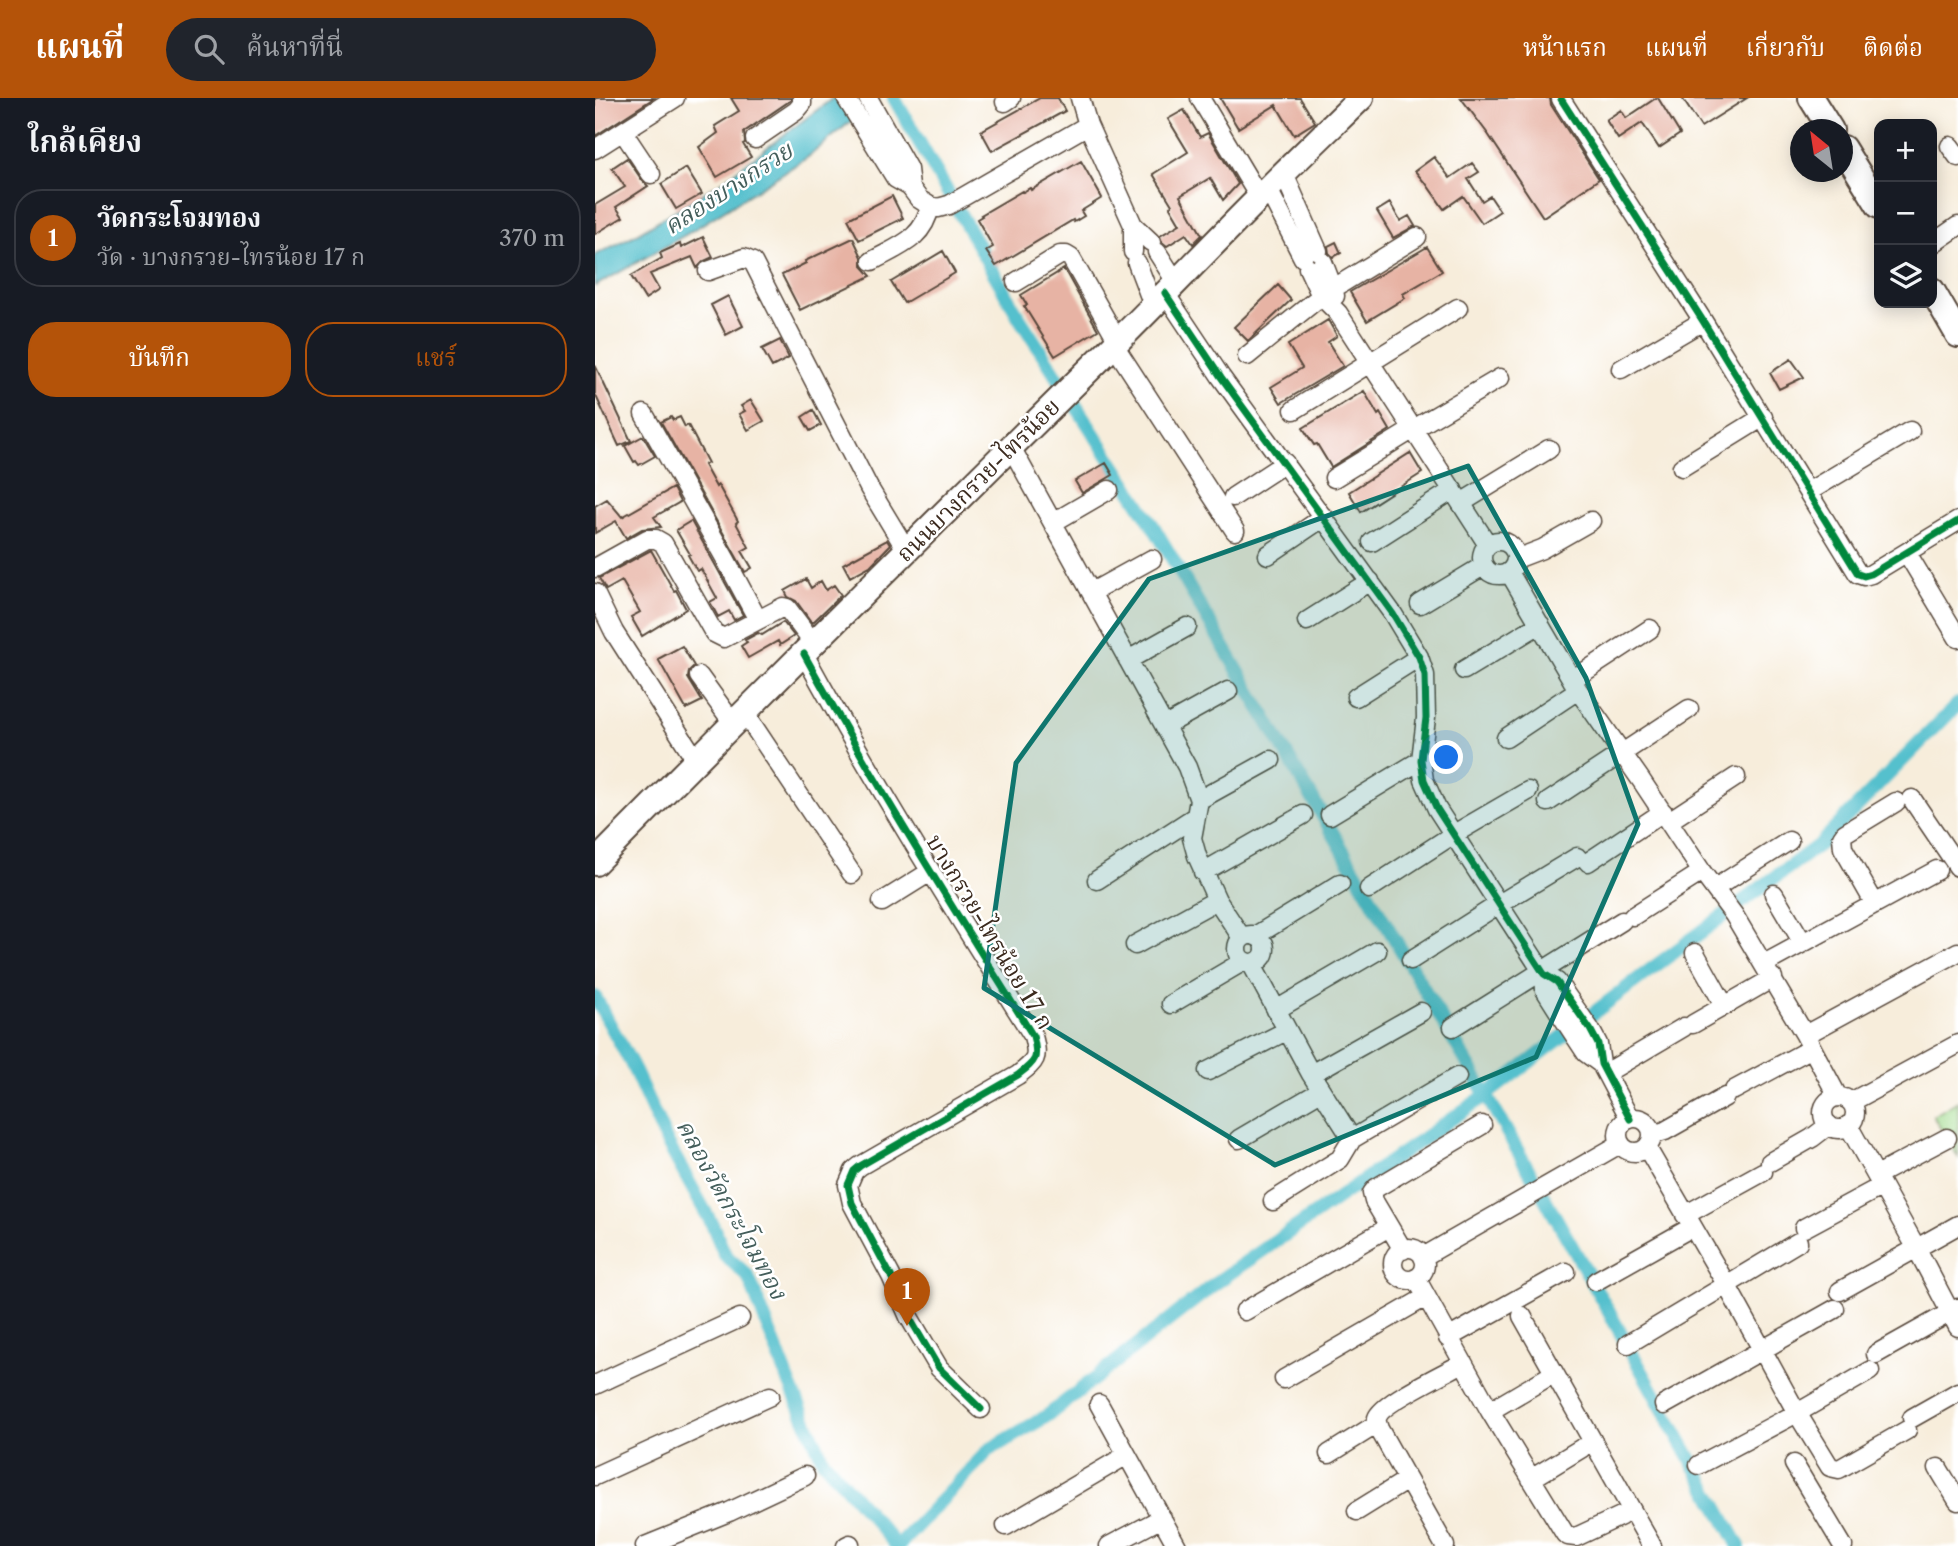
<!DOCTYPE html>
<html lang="th">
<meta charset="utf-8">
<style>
body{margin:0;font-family:"Libre Caslon Text","Noto Serif Thai",serif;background:#20242c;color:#f1f3f6}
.controls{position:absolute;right:21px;top:21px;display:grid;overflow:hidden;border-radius:14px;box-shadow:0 4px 18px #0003}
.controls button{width:63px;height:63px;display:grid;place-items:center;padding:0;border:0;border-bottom:2px solid #363941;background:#171b24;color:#f1f3f6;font:35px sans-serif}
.compass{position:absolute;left:1195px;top:21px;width:63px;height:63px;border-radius:50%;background:#171b24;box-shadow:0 4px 18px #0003;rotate:330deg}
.you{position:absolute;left:852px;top:660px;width:24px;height:24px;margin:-18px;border:5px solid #fff;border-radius:50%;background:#1a73e8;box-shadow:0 0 0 10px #1a73e833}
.badge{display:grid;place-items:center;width:46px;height:46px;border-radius:50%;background:#b45309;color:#fff;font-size:23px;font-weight:700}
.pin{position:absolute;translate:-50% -58px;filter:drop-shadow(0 2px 4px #0008)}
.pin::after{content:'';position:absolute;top:37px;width:24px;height:21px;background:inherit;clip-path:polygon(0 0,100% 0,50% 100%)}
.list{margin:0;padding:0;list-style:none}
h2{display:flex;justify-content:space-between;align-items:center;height:91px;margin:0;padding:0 28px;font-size:30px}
h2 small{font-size:23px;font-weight:400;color:#9ea1a6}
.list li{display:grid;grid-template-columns:46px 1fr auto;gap:21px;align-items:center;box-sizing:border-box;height:98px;margin:0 14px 14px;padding:0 14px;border:2px solid #363941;border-radius:28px}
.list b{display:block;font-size:26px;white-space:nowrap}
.list p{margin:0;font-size:23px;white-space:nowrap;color:#9ea1a6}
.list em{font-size:23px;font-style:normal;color:#9ea1a6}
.actions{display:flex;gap:14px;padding:21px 28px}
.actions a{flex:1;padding:16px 0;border:2px solid #b45309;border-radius:28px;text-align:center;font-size:24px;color:#b45309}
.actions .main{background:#b45309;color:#fff}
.icon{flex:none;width:38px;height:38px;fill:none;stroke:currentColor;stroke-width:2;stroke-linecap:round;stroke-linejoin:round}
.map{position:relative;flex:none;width:1363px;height:1448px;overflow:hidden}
header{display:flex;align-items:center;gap:42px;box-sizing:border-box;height:98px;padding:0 35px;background:#b45309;color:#fff}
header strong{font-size:33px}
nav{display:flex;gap:38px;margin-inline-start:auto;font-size:24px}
.search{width:490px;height:63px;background:#20242c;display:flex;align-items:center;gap:18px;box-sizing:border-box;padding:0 24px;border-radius:38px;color:#9ea1a6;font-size:26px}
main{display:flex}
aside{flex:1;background:#171b24}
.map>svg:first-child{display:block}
.green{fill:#a1da8d;stroke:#6e8256;stroke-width:2}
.water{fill:#54c0cd;stroke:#487576;stroke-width:2}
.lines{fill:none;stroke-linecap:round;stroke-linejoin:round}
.canal{stroke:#54c0cd;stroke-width:14}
.building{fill:#e7b3a4}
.street-casing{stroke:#57473a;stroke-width:21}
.secondary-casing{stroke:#57473a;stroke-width:28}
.street{stroke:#fff;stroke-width:18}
.secondary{stroke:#fff;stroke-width:24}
.cycleway-casing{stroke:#fff;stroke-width:11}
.cycleway{stroke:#00873e;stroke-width:7}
.marked{fill:#0f766e;fill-opacity:0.2;stroke:#0f766e;stroke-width:5;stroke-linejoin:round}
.labels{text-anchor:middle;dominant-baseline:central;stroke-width:5;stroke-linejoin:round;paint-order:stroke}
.street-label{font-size:23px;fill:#3b2a1e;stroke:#fff}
.water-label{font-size:24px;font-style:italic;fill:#445e5b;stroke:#fff}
</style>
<header>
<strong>แผนที่</strong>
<div class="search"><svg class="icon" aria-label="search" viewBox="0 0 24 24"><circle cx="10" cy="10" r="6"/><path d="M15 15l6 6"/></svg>ค้นหาที่นี่</div>
<nav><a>หน้าแรก</a><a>แผนที่</a><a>เกี่ยวกับ</a><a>ติดต่อ</a></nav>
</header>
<main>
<aside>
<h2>ใกล้เคียง<small></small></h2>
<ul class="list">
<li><span class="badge">1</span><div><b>วัดกระโจมทอง</b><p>วัด · บางกรวย-ไทรน้อย 17 ก</p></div><em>370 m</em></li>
</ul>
<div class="actions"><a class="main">บันทึก</a><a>แชร์</a></div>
</aside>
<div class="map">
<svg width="1363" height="1448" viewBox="0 0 1363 1448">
<rect width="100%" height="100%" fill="#fff"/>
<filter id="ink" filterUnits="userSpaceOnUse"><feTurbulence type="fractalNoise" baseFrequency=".0143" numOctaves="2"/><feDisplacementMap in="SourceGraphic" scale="14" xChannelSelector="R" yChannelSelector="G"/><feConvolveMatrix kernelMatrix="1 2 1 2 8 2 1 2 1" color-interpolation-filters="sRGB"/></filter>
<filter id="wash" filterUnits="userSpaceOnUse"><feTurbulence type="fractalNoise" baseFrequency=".00686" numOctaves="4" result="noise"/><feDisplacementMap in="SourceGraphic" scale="28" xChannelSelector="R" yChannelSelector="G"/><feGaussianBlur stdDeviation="1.57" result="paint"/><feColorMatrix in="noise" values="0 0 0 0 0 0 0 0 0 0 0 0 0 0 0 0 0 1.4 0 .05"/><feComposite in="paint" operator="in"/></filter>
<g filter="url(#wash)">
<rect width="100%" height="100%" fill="#f7eddb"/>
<path class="green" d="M1363,1003V1059L1338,1018Z"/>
<path class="water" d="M238,0H284L213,59L92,136L0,188V157L38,138L125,85Z"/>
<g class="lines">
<path class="canal" d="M299,0L425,221L557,426L891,997L995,1180L1144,1448
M0,899L36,965L72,1044L117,1126L130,1157L153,1178L195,1286L228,1362L302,1448
M303,1448L394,1352L452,1318L625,1182L891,997L1051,875L1225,746L1363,606"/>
</g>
<g id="blocks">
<path class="building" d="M0,0H59L0,38Z
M136,0H196V2L149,34L150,45L148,46L156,59L122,79L104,49L123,35L120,28L144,13Z
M445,0H463L470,13L397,53L386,33Z
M625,0H705L720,24L699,37L681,7L643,30Z
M866,0H955L956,7L1004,81L948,119L893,36Z
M1061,0H1063L1085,36L1064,50L1047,25L1023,41L1011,22L1026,12L1031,20Z
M1087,0H1152L1106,29Z
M589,12L605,39L613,35L643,86L628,102L615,80L585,98L607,137L598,146L591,136L572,148L567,144L565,138L585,126L575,109L577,107L558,76L593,54L573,21Z
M839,59L855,80L877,65L884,74L873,81L887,103L895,98L905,113L887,125L868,98L849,111L830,84H829L820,73Z
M32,60L47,82L53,88L21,109L28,119L0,136V107L30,89L17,70Z
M486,63L507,100L486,113L489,118L479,124L478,122L401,168L391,153L398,149L382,121L387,118L386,117L427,93L428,94L435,90L436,92Z
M91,70L107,96L81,111L66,86Z
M297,98L308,120L264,142L253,121Z
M795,105L805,123L814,118L820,128L798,140L782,113Z
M108,139L118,159L109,163L102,170L97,159L55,176L64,192L50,201L36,178L67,160L65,155L85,146L86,150Z
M258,140L267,159V168L276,178L205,212L187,177L211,165L210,163Z
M741,144L746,155L738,159L734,155L733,148Z
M832,149L847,173L808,196L810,200L772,223L755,194Z
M348,153L360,175L309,205L296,184Z
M469,171L503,232L460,258L429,208L432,207L426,197Z
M683,187L696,202L653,243L639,229Z
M133,198L148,228L131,237L116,207Z
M733,222L742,238L733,244L748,268L686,305L676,289L707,270L693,247Z
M185,242L194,260L177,269L167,251Z
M1196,261L1209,279L1184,291L1175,275Z
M0,267L36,343L24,348L0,296Z
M769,293L783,317L785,315L795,332L736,369L722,346L719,347L708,330Z
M156,302L169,323L153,332L144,316L150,313L146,308Z
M218,312L226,327L215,333L207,319Z
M76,319L78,322L85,319L90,329L93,327L113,365L109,367L121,389L123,387L143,423L141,425L154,449L147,453L157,470L150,474L66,324Z
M48,338L60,358L44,367L41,363L39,364L30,348Z
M815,355L827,375L766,414L754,394Z
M511,365L518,377L487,395L480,383Z
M78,390L85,404L59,419L66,429L47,431L31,440L21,423L0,435V408L12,401L27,419Z
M96,423L148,517L139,522L134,513L123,519L115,504L122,500L106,471L102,473L93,457L95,456L81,432Z
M292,442L295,447L275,468L255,479L248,466Z
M56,452L79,493L81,492L91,511L47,538L36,519L45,514L27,483L11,492L4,480Z
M211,481L216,490L226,483L231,492L239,487L246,497L217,525L201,503L193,499L190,493Z
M188,524L199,538L185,547L183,543L153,560L146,548L152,544L150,542L163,535L167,537Z
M87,548L99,568L94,573L93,580L107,603L91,611L63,561Z"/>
</g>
</g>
<g filter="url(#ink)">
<use href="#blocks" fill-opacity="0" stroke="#57473a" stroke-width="2"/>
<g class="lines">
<g class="street-casing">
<path id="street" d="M251,0L301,81L315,89L324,101L335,108L343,110L354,107L493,27
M273,0L313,71L315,89
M485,0L493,27L538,127L556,144
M605,0L664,99
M966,1L1108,223L1263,476L1269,478L1276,476L1363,423
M410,4L416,0
M28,34L56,76
M160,41L201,13L207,6V0
M1355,48L1363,59
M0,51L80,0
M689,76L723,153
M673,91L708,160
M538,127V154
M1337,146L1363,128
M562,154L581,184
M277,163C304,148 329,141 335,108
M728,164L738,190L740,198
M542,165L558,207
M713,170L726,198L743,215L893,447
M113,173L149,160L158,164L274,390L312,453
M421,184L465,157H471L476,160L523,243
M570,195L626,279L798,516L824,559L830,577L831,620L826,662L829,682L842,711L949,876L962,884L995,931L1003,946L1006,966L1035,1021
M519,247L640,433
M652,258L726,198L822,139
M1026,271L1108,223
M699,312L863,210
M49,316L131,462L163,522
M416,349L592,669L604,702L597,740L602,758L622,802L647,840
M1087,369L1168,319
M739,380L817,332L905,280
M1213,394L1315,333
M638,399L690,365
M866,405L954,351
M459,424L514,392
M887 460a17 17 0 1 1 34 0a17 17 0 1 1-34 0Z
M777,444L858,392
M1312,455L1363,540
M673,457L729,419
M921,461L947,451L996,423
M0,470L52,441H61L68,445L119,535L129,540L188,509L192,510L219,546
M914,474L983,592L1046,682L1107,774L1139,817L1210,937L1243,999
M497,494L557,461
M0,495L19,534L101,662
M825,506L888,468
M712,523L775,483
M209,556C280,686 359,812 438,938C444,961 441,963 423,977L265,1068L259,1073L253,1087L257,1105L266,1122L296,1178L314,1219L344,1270L386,1311
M533,562L592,529
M869,572L945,526
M104,578L138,625
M977,582L1055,531
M761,599L824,559
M149,614L257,776
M570,628L633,593
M911,640L983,592
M1317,701L1363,769
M604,702L676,662
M953,704L1094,611
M735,717L826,662
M1074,723L1141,679
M993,764L1068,714
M608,774L708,717
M502,782L601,718
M1120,790L1194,743
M774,791L859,736L933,693
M1179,796L1208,845
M287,804L335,774
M1280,806L1248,750L1247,739L1250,735L1301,704
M1038,818L1107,774
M642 851a14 14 0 1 1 28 0a14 14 0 1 1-28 0Z
M660,838L745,786
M540,847L622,802
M1100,855L1129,907
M816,862L904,806L982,759
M656,865L716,976L757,1041L745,1061L678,1103
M1169,866L1342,772
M949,876L950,892L962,911L991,955L1006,966
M576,906L649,863
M681,912L782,853
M1098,926L1178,880
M858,929L1027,823
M1210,937L1363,854
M613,973L691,933
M1011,975L1089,929
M716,976L826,914
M1139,992L1217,950
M1228 1015a16 16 0 1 1 32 0a16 16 0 1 1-32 0Z
M1256,1004L1363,946
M1023 1037a17 17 0 1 1 34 0a17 17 0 1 1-34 0Z
M1253,1027L1322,1151L1363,1229
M1057,1037L1070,1033L1130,999
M644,1041L726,993
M757,1041L862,979
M1052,1050L1131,1186L1202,1315L1235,1369L1244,1371L1312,1332
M1175,1064L1217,1040L1234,1027
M1282,1077L1352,1040
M1090,1117L1168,1074
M1209,1130L1287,1088
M798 1166a16 16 0 1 1 32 0a16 16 0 1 1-32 0Z
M808,1152L779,1103L777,1095L781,1090L887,1027
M828,1159L1025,1046
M821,1180L895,1313L970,1436L973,1438L981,1439L1026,1418
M1001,1183L1097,1129
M1245,1193L1363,1127
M650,1213L794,1129
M927,1218L1057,1448
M853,1240L971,1174
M1033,1246L1203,1144
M1281,1256L1363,1210
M689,1281L831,1199
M0,1287L145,1220
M504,1306L582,1448
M1069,1307L1240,1211
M895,1313L951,1280
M1317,1320L1363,1294
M734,1356L782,1326
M1199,1366L1248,1448
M1104,1367L1202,1315L1275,1273
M1343,1370L1363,1403
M0,1378L175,1298
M936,1381L987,1350
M762,1413L812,1382
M411,1428L532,1357
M50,1448L134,1414L210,1378
M251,1448L255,1446
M514,1448L567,1420
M850,1448L784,1331C783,1327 781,1324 782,1320C786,1305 852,1274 868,1265"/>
</g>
<g class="secondary-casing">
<path id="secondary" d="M1216,0L1236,32
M1248,50L1284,108
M1337,192L1363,237
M0,765C170,592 343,421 516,250C565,202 612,152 661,103C695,68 731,34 766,0"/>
</g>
<use href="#street" class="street"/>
<use href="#secondary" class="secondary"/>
<g class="cycleway-casing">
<path id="cycleway" d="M966,1L1108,223L1263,476L1269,478L1276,476L1363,423
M570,195L626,279L798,516L824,559L830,577L831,620L826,662L829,682L842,711L949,876L962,884L995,931L1003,946L1006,966L1035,1021
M209,556C280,686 359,812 438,938C444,961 441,963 423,977L265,1068L259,1073L253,1087L257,1105L266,1122L296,1178L314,1219L344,1270L386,1311"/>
</g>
<use href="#cycleway" class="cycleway"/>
</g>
</g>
<path class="marked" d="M873,368L991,580L1043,726L941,959L680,1067L389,890L421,665L554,481Z"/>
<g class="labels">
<g class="street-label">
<text transform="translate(383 382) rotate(-45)">ถนนบางกรวย-ไทรน้อย</text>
<text transform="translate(395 834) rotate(59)">บางกรวย-ไทรน้อย 17 ก</text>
</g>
<g class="water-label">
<text transform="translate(133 90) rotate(-33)">คลองบางกรวย</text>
<text transform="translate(137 1111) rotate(61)">คลองวัดกระโจมทอง</text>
</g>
</g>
</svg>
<div class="controls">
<button>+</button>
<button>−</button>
<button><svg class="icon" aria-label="layers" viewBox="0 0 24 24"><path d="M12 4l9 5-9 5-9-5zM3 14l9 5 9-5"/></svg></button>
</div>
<svg class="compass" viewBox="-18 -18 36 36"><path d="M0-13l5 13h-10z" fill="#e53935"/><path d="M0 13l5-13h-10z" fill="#9ea1a6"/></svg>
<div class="you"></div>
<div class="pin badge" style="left:312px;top:1228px">1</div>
</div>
</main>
